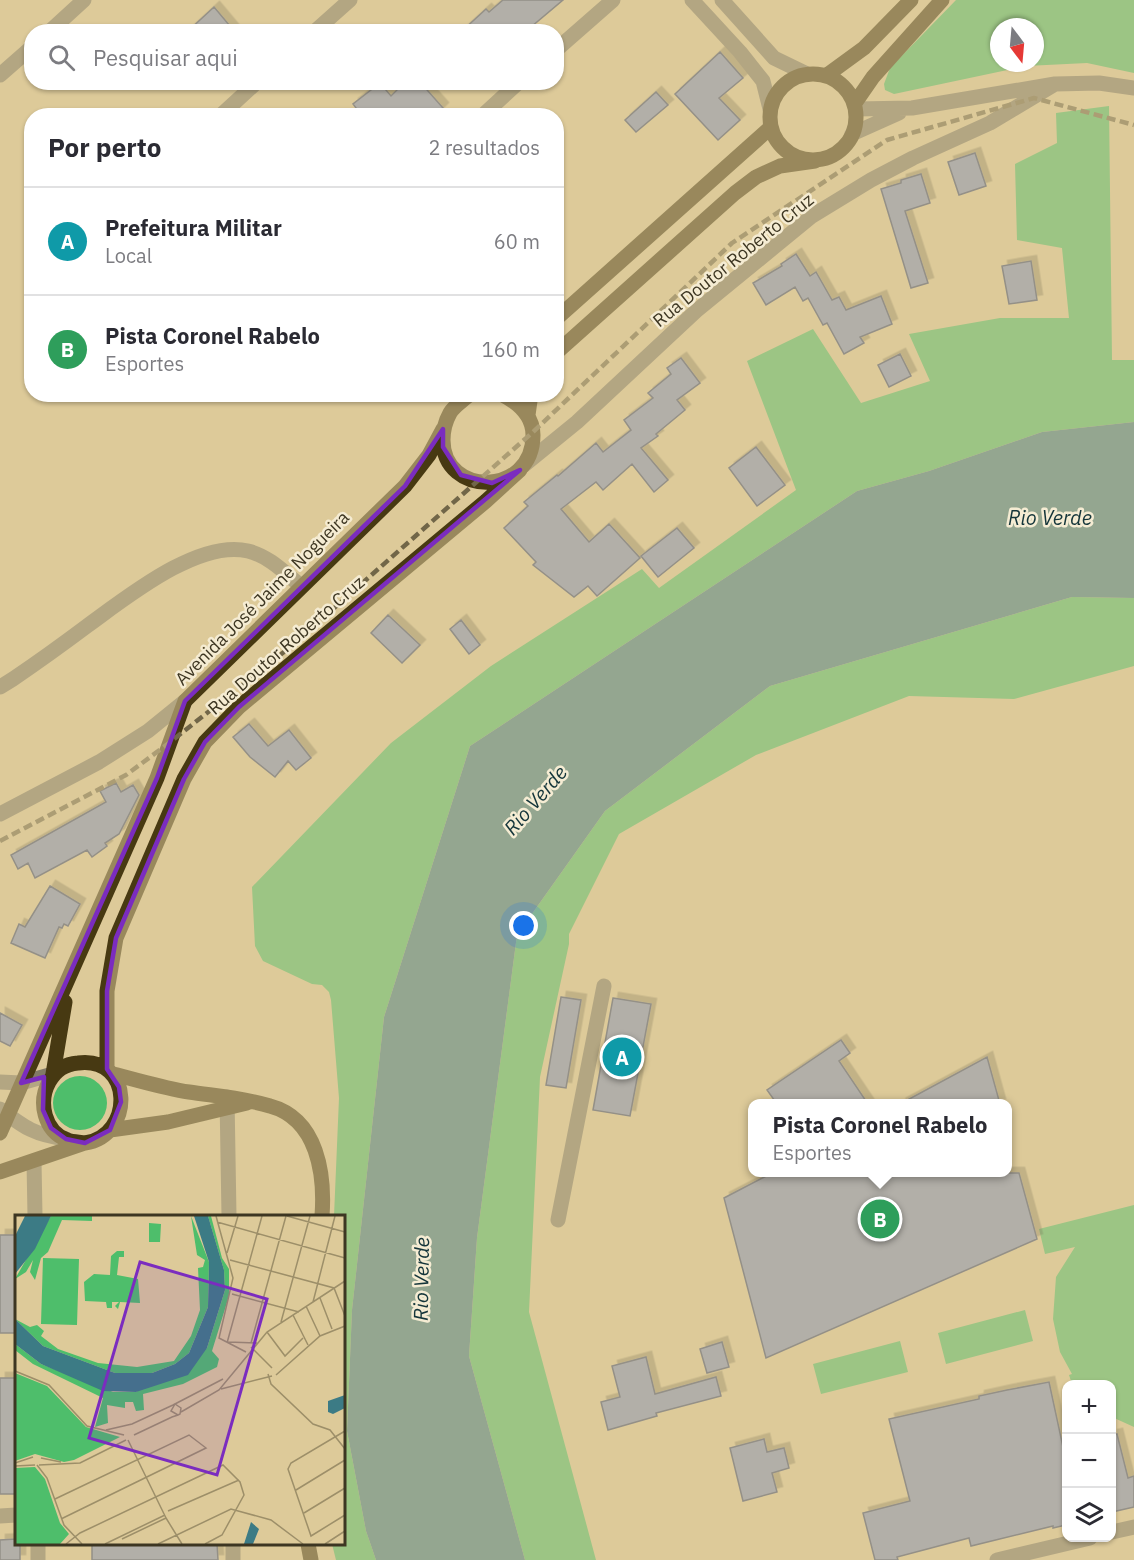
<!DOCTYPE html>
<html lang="pt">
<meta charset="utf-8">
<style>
body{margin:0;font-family:"IBM Plex Sans",sans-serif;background:#f7f7f7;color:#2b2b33}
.controls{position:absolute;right:18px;bottom:18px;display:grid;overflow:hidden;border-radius:12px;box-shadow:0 2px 4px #0004}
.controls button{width:54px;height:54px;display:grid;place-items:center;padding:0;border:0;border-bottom:2px solid #e1e1e2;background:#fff;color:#2b2b33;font:30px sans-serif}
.compass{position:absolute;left:990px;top:18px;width:54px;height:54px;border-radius:50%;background:#fff;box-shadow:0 2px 4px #0004;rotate:164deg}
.you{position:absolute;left:524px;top:926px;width:21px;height:21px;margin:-15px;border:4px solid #fff;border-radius:50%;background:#1a73e8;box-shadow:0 0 0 9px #1a73e833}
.badge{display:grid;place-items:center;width:39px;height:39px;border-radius:50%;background:#b45309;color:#fff;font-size:20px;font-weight:700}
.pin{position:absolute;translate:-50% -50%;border:3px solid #fff;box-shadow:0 2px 6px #0006}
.popup{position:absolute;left:748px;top:1099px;width:264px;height:78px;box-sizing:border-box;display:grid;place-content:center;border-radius:12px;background:#fff;filter:drop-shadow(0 2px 4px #0005);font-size:20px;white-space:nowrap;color:#7c7c81}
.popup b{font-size:22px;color:#2b2b33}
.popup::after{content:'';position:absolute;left:50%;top:100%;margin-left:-12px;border:12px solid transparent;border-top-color:#fff}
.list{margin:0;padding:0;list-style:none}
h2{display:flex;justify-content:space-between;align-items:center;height:78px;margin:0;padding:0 24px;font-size:26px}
h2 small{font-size:20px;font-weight:400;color:#7c7c81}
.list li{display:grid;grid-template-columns:39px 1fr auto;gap:18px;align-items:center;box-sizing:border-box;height:108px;padding:0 24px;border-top:2px solid #e1e1e2}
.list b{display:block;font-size:22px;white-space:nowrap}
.list p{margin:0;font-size:20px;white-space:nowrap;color:#7c7c81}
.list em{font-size:20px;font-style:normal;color:#7c7c81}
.icon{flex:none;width:33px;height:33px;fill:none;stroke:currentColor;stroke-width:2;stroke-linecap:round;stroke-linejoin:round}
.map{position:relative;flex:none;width:1134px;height:1560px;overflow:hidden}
.search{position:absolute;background:#fff;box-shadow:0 2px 4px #0004;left:24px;top:24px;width:540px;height:66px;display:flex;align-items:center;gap:15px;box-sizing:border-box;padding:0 21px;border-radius:24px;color:#7c7c81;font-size:22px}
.panel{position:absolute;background:#fff;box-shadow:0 2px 4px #0004;left:24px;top:108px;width:540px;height:294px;border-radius:24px}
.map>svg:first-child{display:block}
.green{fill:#4ebe6b;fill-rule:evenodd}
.water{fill:#3c7b85}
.building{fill:#7f8fbb;stroke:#3d4a71;stroke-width:1.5;filter:url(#shadow)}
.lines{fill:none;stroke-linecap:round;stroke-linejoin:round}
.minor{stroke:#827a67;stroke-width:15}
.major{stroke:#473912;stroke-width:15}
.rail{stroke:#716648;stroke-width:4.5;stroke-dasharray:9 4.5;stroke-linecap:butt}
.marked{fill:none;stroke:#7b2cbf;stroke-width:4.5;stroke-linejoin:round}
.labels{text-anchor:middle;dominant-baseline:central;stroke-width:5;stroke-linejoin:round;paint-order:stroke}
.street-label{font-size:18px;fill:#3d3622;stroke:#f5ecd3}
.water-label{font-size:20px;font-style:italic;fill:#14353a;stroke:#f5ecd3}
.inset-road{fill:none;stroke:#9d8f69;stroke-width:1.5}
.view{fill:#7b2cbf;fill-opacity:0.15;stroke:#7b2cbf;stroke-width:3}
.inset-edge{fill:none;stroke:#3d3622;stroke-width:3}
</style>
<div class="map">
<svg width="1134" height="1560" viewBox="0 0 1134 1560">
<defs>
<filter id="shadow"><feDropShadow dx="5.5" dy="-5.5" stdDeviation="0" flood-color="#0004"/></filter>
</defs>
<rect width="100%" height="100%" fill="#ddca99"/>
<path class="green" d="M956,0H1134V73L1087,63L1026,66L894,94L885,90L884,84L890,68ZM999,27H1035V63H999Z
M1109,106L1112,360H1134V422L1042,432L929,471L857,491L470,746L384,1017L352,1310L347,1431L366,1531L376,1560H336L332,1544H344V1216H334L339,1098L331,1000L329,992L322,985L312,984L263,961L255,946L252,887L391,743L491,666L642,569L659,588L796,490L747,361L813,329L861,403L930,381L909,334L1000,318H1069L1062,248L1017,240L1015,164L1057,143L1056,113Z
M1072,597L1134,598V666L1014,699L909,696L756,755L619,834L569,934V944L540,1077L529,1312L596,1560H525L469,1356L477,1238L517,935L605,811L770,686Z
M53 1103a27 27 0 1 1 54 0a27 27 0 1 1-54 0Z
M1134,1205V1427L1112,1417V1384H1072L1069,1375L1072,1374L1060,1352L1053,1319L1056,1277L1075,1247L1045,1254L1039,1229Z
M1025,1310L1033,1341L946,1364L938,1333Z
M900,1341L908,1372L821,1394L813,1364Z"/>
<path class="water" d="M1134,422V598L1072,597L770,686L605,811L517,935L477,1238L469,1356L525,1560H376L366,1531L347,1431L352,1310L384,1017L470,746L857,491L929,471L1042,432Z"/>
<path class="building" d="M503,0H563L525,32H461L486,9L489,12Z
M214,7L235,32H187Z
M720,52L743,78L719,98L740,120L718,140L675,94Z
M405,82H420L443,108L435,116H362L353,104L380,83L391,96Z
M656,92L668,105L636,132L625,120Z
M975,153L986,186L959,195L948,162Z
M921,174L930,203L905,211L928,283L911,288L881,189L901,183V180Z
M796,254L810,276L816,272L832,300L839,297L846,310L881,296L892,324L860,337L864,343L844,354L827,323L823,325L808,298L803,301L795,287L766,305L753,283L782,266L781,264Z
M1031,261L1037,300L1009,304L1002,266Z
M900,354L911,376L889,387L878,365Z
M681,358L700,383L677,400L685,410L656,434L658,436L641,448L668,480L654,492L632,464L603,490L596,482L561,509L589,542L609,524L640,558L597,596L588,586L574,597L533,565L536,562L504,528L528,506L524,502L557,475L558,476L596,443L603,452L631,430L624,420L653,398L648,393L671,374L667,368Z
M756,447L785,485L757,506L729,468Z
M677,528L694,548L658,577L641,556Z
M388,615L420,645L402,663L371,633Z
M461,620L480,645L469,654L450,629Z
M249,724L268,746L289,730L311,758L296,770L288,761L275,777L250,757L233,737Z
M116,783L121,792L133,785L139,795L119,834L105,843L107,846L92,857L87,850L35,878L28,863L18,869L11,855L106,802L100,791Z
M50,886L80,904L68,926L64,924L62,928L59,927L45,958L11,943L19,924L25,927Z
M561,997L581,1000L566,1088L546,1085Z
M613,998L651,1004L630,1116L593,1110Z
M0,1013L22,1025L10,1046L0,1041Z
M841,1040L850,1053L839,1061L868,1104H777L767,1090Z
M987,1057L1000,1104H900Z
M772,1173H1019L1037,1239L766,1358L724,1198Z
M0,1235H15V1333H0Z
M722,1342L729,1367L707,1373L700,1349Z
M646,1357L655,1394L716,1377L721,1396L656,1413L657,1416L608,1430L601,1402L620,1397L612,1366Z
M0,1378H16V1494H0Z
M1049,1382L1066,1461V1525L1053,1528V1526L971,1546L969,1538L897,1557L898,1560H875L863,1513L910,1501L889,1419L979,1399V1396L1007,1390Z
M1117,1434L1128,1478L1134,1476V1507L1112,1512V1435Z
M764,1439L767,1452L784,1448L789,1468L772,1473L777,1492L743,1501L730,1448Z
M16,1539V1544H20V1560H0V1540Z
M92,1544H217L218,1560H92Z"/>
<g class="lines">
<path class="minor" d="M692,0L740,52L763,81L770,109
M722,0L774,58L807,74
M49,32L84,0
M314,32L350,0
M556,50L613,0
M0,75L32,47
M856,109L912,108L1055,84L1099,83L1134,88
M220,116L257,82
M482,116L519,82
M852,134L899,113
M523,466L577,422L696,311L812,216L871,180L913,158L990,123L1055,84
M0,687L13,679C38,662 63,644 87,626C126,598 198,539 248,551C269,556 285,573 301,586
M0,814L99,762L148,731L185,701
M0,1082L21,1083L53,1074
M227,1097L229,1216
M0,1109C25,1128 35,1135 66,1139
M34,1161L35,1216
M558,1220L604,986
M0,1516L16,1515
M1112,1532L1134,1527
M38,1544V1560
M233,1544V1560
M997,1560L1090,1538"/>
<path class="major" d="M770 117a43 43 0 1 1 86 0a43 43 0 1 1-86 0Z
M827,75L864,48L911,0
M855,103L873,77L942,0
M556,319L770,128
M556,353L735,193L756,177L780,166L815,161
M470,394C464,400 454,406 450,413C445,422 443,431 443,440C443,497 533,497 533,435C533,414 517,402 501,394
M528,415L531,394
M107,1069V991L116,938L184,779L205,742L239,707L486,501L520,470
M53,1074L65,1002
M113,1074C138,1080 163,1088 189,1092C216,1096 244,1098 270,1106C318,1119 325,1175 322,1216
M110,1130L168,1122L247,1103
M0,1133L157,778L185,701L405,486L429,455L443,429
M0,1172L85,1143C134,1136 134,1056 78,1063C65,1064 55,1071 49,1082C38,1102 44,1131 67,1140C72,1142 79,1142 85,1143
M308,1544L311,1560"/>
<path class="rail" d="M0,841L126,775L169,743L289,648L533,432L732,243L887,140L1034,98L1134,125"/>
</g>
<path d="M0 0H1134V1560H0ZM443,429V447L461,475L492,483L520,470L239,707L205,742L184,779L116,938L107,991V1069L119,1087L121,1102L110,1130L85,1143L66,1139L51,1128L43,1110L44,1077L21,1083L157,778L185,701L405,486Z" fill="#ddca99" fill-opacity=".55" fill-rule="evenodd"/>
<path class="marked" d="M443,429V447L461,475L492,483L520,470L239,707L205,742L184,779L116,938L107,991V1069L119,1087L121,1102L110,1130L85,1143L66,1139L51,1128L43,1110L44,1077L21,1083L157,778L185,701L405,486Z"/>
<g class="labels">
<g class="street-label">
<text transform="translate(733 260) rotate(-39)">Rua Doutor Roberto Cruz</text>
<text transform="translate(262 598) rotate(-45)">Avenida José Jaime Nogueira</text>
<text transform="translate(286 645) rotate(-41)">Rua Doutor Roberto Cruz</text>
</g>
<g class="water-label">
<text x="1050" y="517">Rio Verde</text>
<text transform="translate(535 800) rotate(-49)">Rio Verde</text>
<text transform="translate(421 1279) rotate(-89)">Rio Verde</text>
</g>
</g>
<g transform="translate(15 1215)">
<rect width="330" height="330" fill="#ddca99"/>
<path d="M36,1H77V6L47,5L33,37L26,43L20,65L15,57L18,45L11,57L0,64ZM176,1L194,47L193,92L174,138L160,149L137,158H100L28,131L0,104L15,112L22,110L29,116L26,121L43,134L83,148L122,152L159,146L176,121L185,95L183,53L188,52L190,45L182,40ZM193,1H196L207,43L214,54V81L197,136L204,144L202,152L168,169L128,179L129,195L121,196L118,187H110V193L92,190L93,208L80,212L88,183L18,149L0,135V129L26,149L98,177H121L192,133L210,75L209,55ZM134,8L146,9L145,27H134ZM102,36H109V42H104L102,60L123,64L125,88L105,87L103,94L100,91L104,87H97V93H92L91,87L70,86L69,67L79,59L95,60L96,41ZM28,43L64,44L62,110L26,109ZM0,158L32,171L71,212L105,222L59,245L49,247L20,239L0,246ZM20,252L30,264L45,308L54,319L45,329H0V253Z" fill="#4ebe6b"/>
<path d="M10,1H36L20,34L0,59V21ZM179,1H193L209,55L210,75L192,133L173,160L121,177L88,176L26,149L0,129V104L28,131L100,158H137L160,149L174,138L193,92L194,47ZM330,180V193L318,199L313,197V186ZM236,307L244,314L238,329H229Z" fill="#3c7b85"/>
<path class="inset-road" d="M201,1L218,63L204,123L231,137M272,1L330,17M202,7L330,43M212,38L223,1M215,45L319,73L330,101M217,79L284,97M305,83L317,114M298,87L320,1M291,91L305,121M278,100L293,130M266,107L295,1M252,117L270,141L288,123M213,127L242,128M212,128L247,1M236,128L271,1M236,132L257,153M0,156L34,170L72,211L109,220M253,159L256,169L298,209L315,215L330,234M261,160L305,121L330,111M206,174L257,161M158,190L208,164M166,197L204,175L252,117L330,66M91,215L117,209L158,190M330,216L276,248L273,254L296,321L330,300M119,220L157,202L163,200L165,199L166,193L160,189L156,196L163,200M113,225L151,303M26,243L46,247M0,248L18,242M22,250L32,263L49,310L67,329M24,250L65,248L111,225M0,251L20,250M281,275L330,245M40,284L174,220L191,233L46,304M153,296L224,265M289,298L330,273M151,303L167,329M107,324L151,303M51,329L65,318L208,250L225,267L229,280L207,320L190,329M90,329L150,300M143,329L216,294L256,305L288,329M310,329L330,316"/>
<path class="view" d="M125,47L252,84L202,260L74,223Z"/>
<rect width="330" height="330" class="inset-edge"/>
</g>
</svg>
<div class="controls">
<button>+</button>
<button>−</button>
<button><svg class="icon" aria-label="layers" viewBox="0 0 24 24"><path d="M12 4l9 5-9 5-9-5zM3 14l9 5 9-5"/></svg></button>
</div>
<svg class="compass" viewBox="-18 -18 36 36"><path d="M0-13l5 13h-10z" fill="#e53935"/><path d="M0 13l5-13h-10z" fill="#7c7c81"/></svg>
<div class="you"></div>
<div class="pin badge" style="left:622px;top:1057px;background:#0f9aa8">A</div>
<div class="pin badge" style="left:880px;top:1219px;background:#2e9e5b">B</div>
<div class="popup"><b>Pista Coronel Rabelo</b>Esportes</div>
<div class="search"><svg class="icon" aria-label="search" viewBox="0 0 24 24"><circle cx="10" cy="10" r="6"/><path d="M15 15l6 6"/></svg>Pesquisar aqui</div>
<section class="panel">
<h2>Por perto<small>2 resultados</small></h2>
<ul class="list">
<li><span class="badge" style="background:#0f9aa8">A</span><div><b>Prefeitura Militar</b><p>Local</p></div><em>60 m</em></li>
<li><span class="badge" style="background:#2e9e5b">B</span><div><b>Pista Coronel Rabelo</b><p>Esportes</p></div><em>160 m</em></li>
</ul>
</section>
</div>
